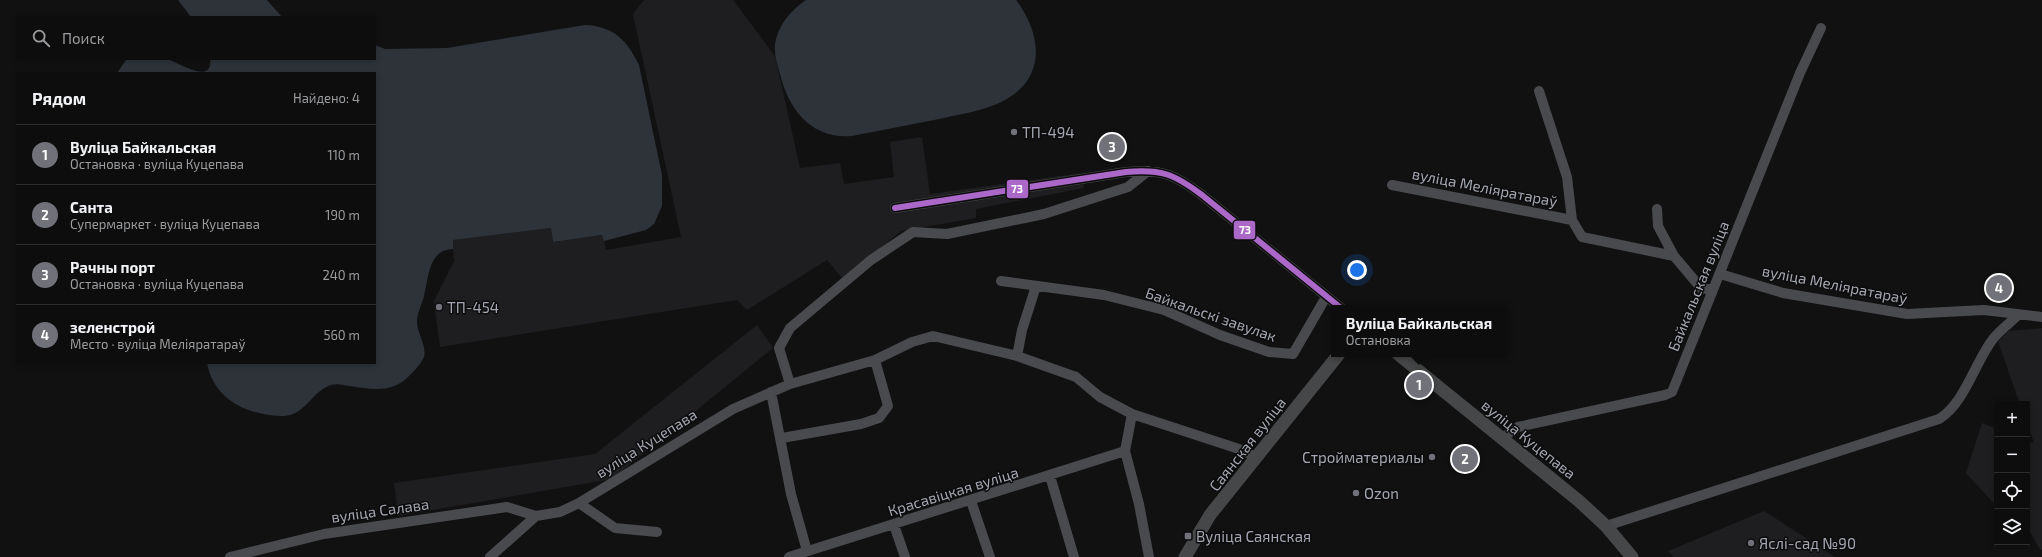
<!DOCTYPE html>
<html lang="ru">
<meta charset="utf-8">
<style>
body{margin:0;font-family:"Exo 2",sans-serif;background:#161617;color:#f1f3f6}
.controls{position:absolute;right:12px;bottom:12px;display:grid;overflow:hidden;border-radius:0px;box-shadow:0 2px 6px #0003}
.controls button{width:36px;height:36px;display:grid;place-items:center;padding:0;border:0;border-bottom:1px solid #2d2d2e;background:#0d0d0e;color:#f1f3f6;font:20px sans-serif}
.you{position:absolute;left:1357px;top:270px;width:14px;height:14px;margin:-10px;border:3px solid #fff;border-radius:50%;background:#1a73e8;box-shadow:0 0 0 6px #1a73e833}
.badge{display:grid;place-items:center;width:26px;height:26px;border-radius:50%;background:#717279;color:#fff;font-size:13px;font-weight:700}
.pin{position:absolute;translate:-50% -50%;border:2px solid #fff;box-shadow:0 1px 4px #0006}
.popup{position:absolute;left:1331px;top:305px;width:176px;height:52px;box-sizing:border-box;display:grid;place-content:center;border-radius:0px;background:#0d0d0e;filter:drop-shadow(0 1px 3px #0005);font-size:13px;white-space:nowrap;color:#9a9c9e}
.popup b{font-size:15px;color:#f1f3f6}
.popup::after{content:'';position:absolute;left:50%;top:100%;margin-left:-8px;border:8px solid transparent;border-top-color:#0d0d0e}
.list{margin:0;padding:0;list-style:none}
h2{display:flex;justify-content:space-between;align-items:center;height:52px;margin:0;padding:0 16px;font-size:17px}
h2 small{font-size:13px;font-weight:400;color:#9a9c9e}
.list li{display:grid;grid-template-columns:26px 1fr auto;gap:12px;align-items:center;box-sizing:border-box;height:60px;padding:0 16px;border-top:1px solid #2d2d2e}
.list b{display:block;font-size:15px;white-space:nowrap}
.list p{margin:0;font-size:13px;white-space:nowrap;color:#9a9c9e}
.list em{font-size:13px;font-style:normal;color:#9a9c9e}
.icon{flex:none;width:22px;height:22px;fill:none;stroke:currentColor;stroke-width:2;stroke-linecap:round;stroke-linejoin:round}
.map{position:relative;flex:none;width:2042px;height:557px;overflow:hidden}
.search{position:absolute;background:#0d0d0e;box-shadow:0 2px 6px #0003;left:16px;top:16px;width:360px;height:44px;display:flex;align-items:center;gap:10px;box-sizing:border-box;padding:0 14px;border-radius:0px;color:#9a9c9e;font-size:15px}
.panel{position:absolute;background:#0d0d0e;box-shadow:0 2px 6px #0003;left:16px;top:72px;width:360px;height:292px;border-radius:0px}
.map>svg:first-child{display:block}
.built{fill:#1e1e20}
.water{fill:#2d3339}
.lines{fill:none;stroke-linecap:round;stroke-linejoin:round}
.minor{stroke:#494a4d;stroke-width:10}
.major{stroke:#464748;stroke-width:13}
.bus-1-casing{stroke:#0c0c0d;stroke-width:9}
.bus-1{stroke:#ac68c9;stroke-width:6}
.poi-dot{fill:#717279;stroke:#0c0c0d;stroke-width:1.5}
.labels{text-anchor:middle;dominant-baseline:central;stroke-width:3;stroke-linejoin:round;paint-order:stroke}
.poi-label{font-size:15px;fill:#a4a7b1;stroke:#0c0c0d;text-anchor:start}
.street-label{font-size:15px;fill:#a4a7b1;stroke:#0c0c0d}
.line-badge{stroke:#0c0c0d;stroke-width:1.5}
.badge-label{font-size:11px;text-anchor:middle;font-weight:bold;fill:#fff}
</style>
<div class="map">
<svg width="2042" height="557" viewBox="0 0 2042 557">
<rect width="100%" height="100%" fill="#111112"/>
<path class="built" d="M644,0H733L775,56L800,168L840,163L844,184L894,177L890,142L922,137L930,194L1082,173L1084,188L976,209V218L901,231L843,279L827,260L747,310L737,300L440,347L434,301L454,261L452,240L551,228L553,242L603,235L606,250L681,237L633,14Z
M757,325L773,348L612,479L398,516L394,483L595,454Z
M2042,328V550L2039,548L2030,532L2027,530V441L2034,443L2027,423V404H2020L1998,342L2008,331Z
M1982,423L1997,429V507L1966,473Z
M1764,511L1835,557H1674L1668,551Z"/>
<path class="water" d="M178,0H267L282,17H191Z
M806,0H1016C1042,34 1047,79 1003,101C984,111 960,114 939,119C910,125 881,130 852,136C811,139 789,110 780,74C777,64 774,54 775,44C778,25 791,10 806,0Z
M585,25C613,26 627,40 639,65L662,175V206L654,224L646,230L604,241L602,235L553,242L551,228L453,240V249C428,250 429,277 424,296C422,304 417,313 417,322C417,333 427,346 424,357C421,364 414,371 409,376C392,394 371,389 349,386C344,385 337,383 331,385C316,389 308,408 293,414C286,417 277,416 269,415C239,411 213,395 207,363H375V73H117L126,60C136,56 156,58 167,59C174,60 214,87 210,59H375V45L385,49L447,48Z"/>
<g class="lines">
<path class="minor" d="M1539,91L1567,177L1572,220L1582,237L1674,256
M1392,185L1572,220
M895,208L1126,172C1162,169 1174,174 1202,195L1341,308
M1657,209L1658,226L1674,256L1701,288L1713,290
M1720,274L1783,293L1907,314L1984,310L2042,317
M1001,281L1104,295L1164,310L1220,335L1269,352L1293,354L1326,297
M1017,356L1022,330L1036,286
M790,384L779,348L790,328L871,260L913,232L947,234L1044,214L1128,187L1148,171
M771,392L791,494L807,551
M1132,414L1125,451L1139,504L1149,557
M782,438L861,424L879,418L888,406L875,360
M1502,438L1518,427L1665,395L1672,392L1800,73L1821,28
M1050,476L1074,557
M971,501L990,557
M579,503L615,528L657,532
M894,525L905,557
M1606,526L1939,419C1965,403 1975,362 1993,339C2000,330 2010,323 2018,315
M230,557L324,534L507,507L536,516L560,512L579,503L733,409L790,384L875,360L912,342L933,336L1017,356L1076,377L1100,397L1132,414L1239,449L1256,457
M490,557L536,516
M789,557L1125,451"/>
<path class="major" d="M1398,354L1579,501L1606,526L1632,557
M1185,557L1210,515L1339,354"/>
<g class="bus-1-casing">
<path id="bus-1" d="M895,208L1126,172C1162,169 1174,174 1202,195L1341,308"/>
</g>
<use href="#bus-1" class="bus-1"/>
</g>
<g class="poi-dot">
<circle cx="1014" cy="132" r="4"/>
<circle cx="439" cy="307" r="4"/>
<circle cx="1432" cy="457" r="4"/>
<circle cx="1356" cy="493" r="4"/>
<rect x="1184" y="532" width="8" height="8" rx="2"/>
<circle cx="1751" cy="543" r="4"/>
</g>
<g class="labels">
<g class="poi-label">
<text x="1022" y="132">ТП-494</text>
<text x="447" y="307">ТП-454</text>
<text x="1424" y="457" text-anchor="end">Стройматериалы</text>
<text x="1364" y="493">Ozon</text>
<text x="1196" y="536">Вуліца Саянская</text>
<text x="1759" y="543">Яслі-сад №90</text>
</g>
<g class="street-label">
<text transform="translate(1485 187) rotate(11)">вуліца Меліяратараў</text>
<text transform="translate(1835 284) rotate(11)">вуліца Меліяратараў</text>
<text transform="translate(1698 286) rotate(-68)">Байкальская вуліца</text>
<text transform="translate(1211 314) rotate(19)">Байкальскі завулак</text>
<text transform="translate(1529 439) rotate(39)">вуліца Куцепава</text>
<text transform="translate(646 443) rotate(-32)">вуліца Куцепава</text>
<text transform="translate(1247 444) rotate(-52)">Саянская вуліца</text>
<text transform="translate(953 491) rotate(-17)">Красавіцкая вуліца</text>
<text transform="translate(380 510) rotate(-8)">вуліца Салава</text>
</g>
</g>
<g class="line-badge">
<rect x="1006" y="179" width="23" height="20" rx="4" fill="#ac68c9"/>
<rect x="1233" y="220" width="23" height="20" rx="4" fill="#ac68c9"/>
</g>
<g class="badge-label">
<text x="1017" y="193">73</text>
<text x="1245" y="234">73</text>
</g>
</svg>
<div class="controls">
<button>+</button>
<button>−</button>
<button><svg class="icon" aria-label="locate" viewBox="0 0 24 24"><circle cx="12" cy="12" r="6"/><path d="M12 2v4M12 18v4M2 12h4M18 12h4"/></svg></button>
<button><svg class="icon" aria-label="layers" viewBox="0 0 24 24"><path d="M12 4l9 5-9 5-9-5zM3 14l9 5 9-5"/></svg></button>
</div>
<div class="you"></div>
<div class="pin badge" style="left:1419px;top:385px">1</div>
<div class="popup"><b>Вуліца Байкальская</b>Остановка</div>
<div class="pin badge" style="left:1465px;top:459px">2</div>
<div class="pin badge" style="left:1112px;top:147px">3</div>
<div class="pin badge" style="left:1999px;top:288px">4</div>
<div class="search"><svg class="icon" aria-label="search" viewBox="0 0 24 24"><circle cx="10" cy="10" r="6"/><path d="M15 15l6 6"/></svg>Поиск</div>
<section class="panel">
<h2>Рядом<small>Найдено: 4</small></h2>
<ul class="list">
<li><span class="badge">1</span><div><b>Вуліца Байкальская</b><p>Остановка · вуліца Куцепава</p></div><em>110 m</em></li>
<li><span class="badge">2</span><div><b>Санта</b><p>Супермаркет · вуліца Куцепава</p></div><em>190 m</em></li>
<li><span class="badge">3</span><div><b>Рачны порт</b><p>Остановка · вуліца Куцепава</p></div><em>240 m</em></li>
<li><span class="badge">4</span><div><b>зеленстрой</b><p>Место · вуліца Меліяратараў</p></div><em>560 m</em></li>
</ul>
</section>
</div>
